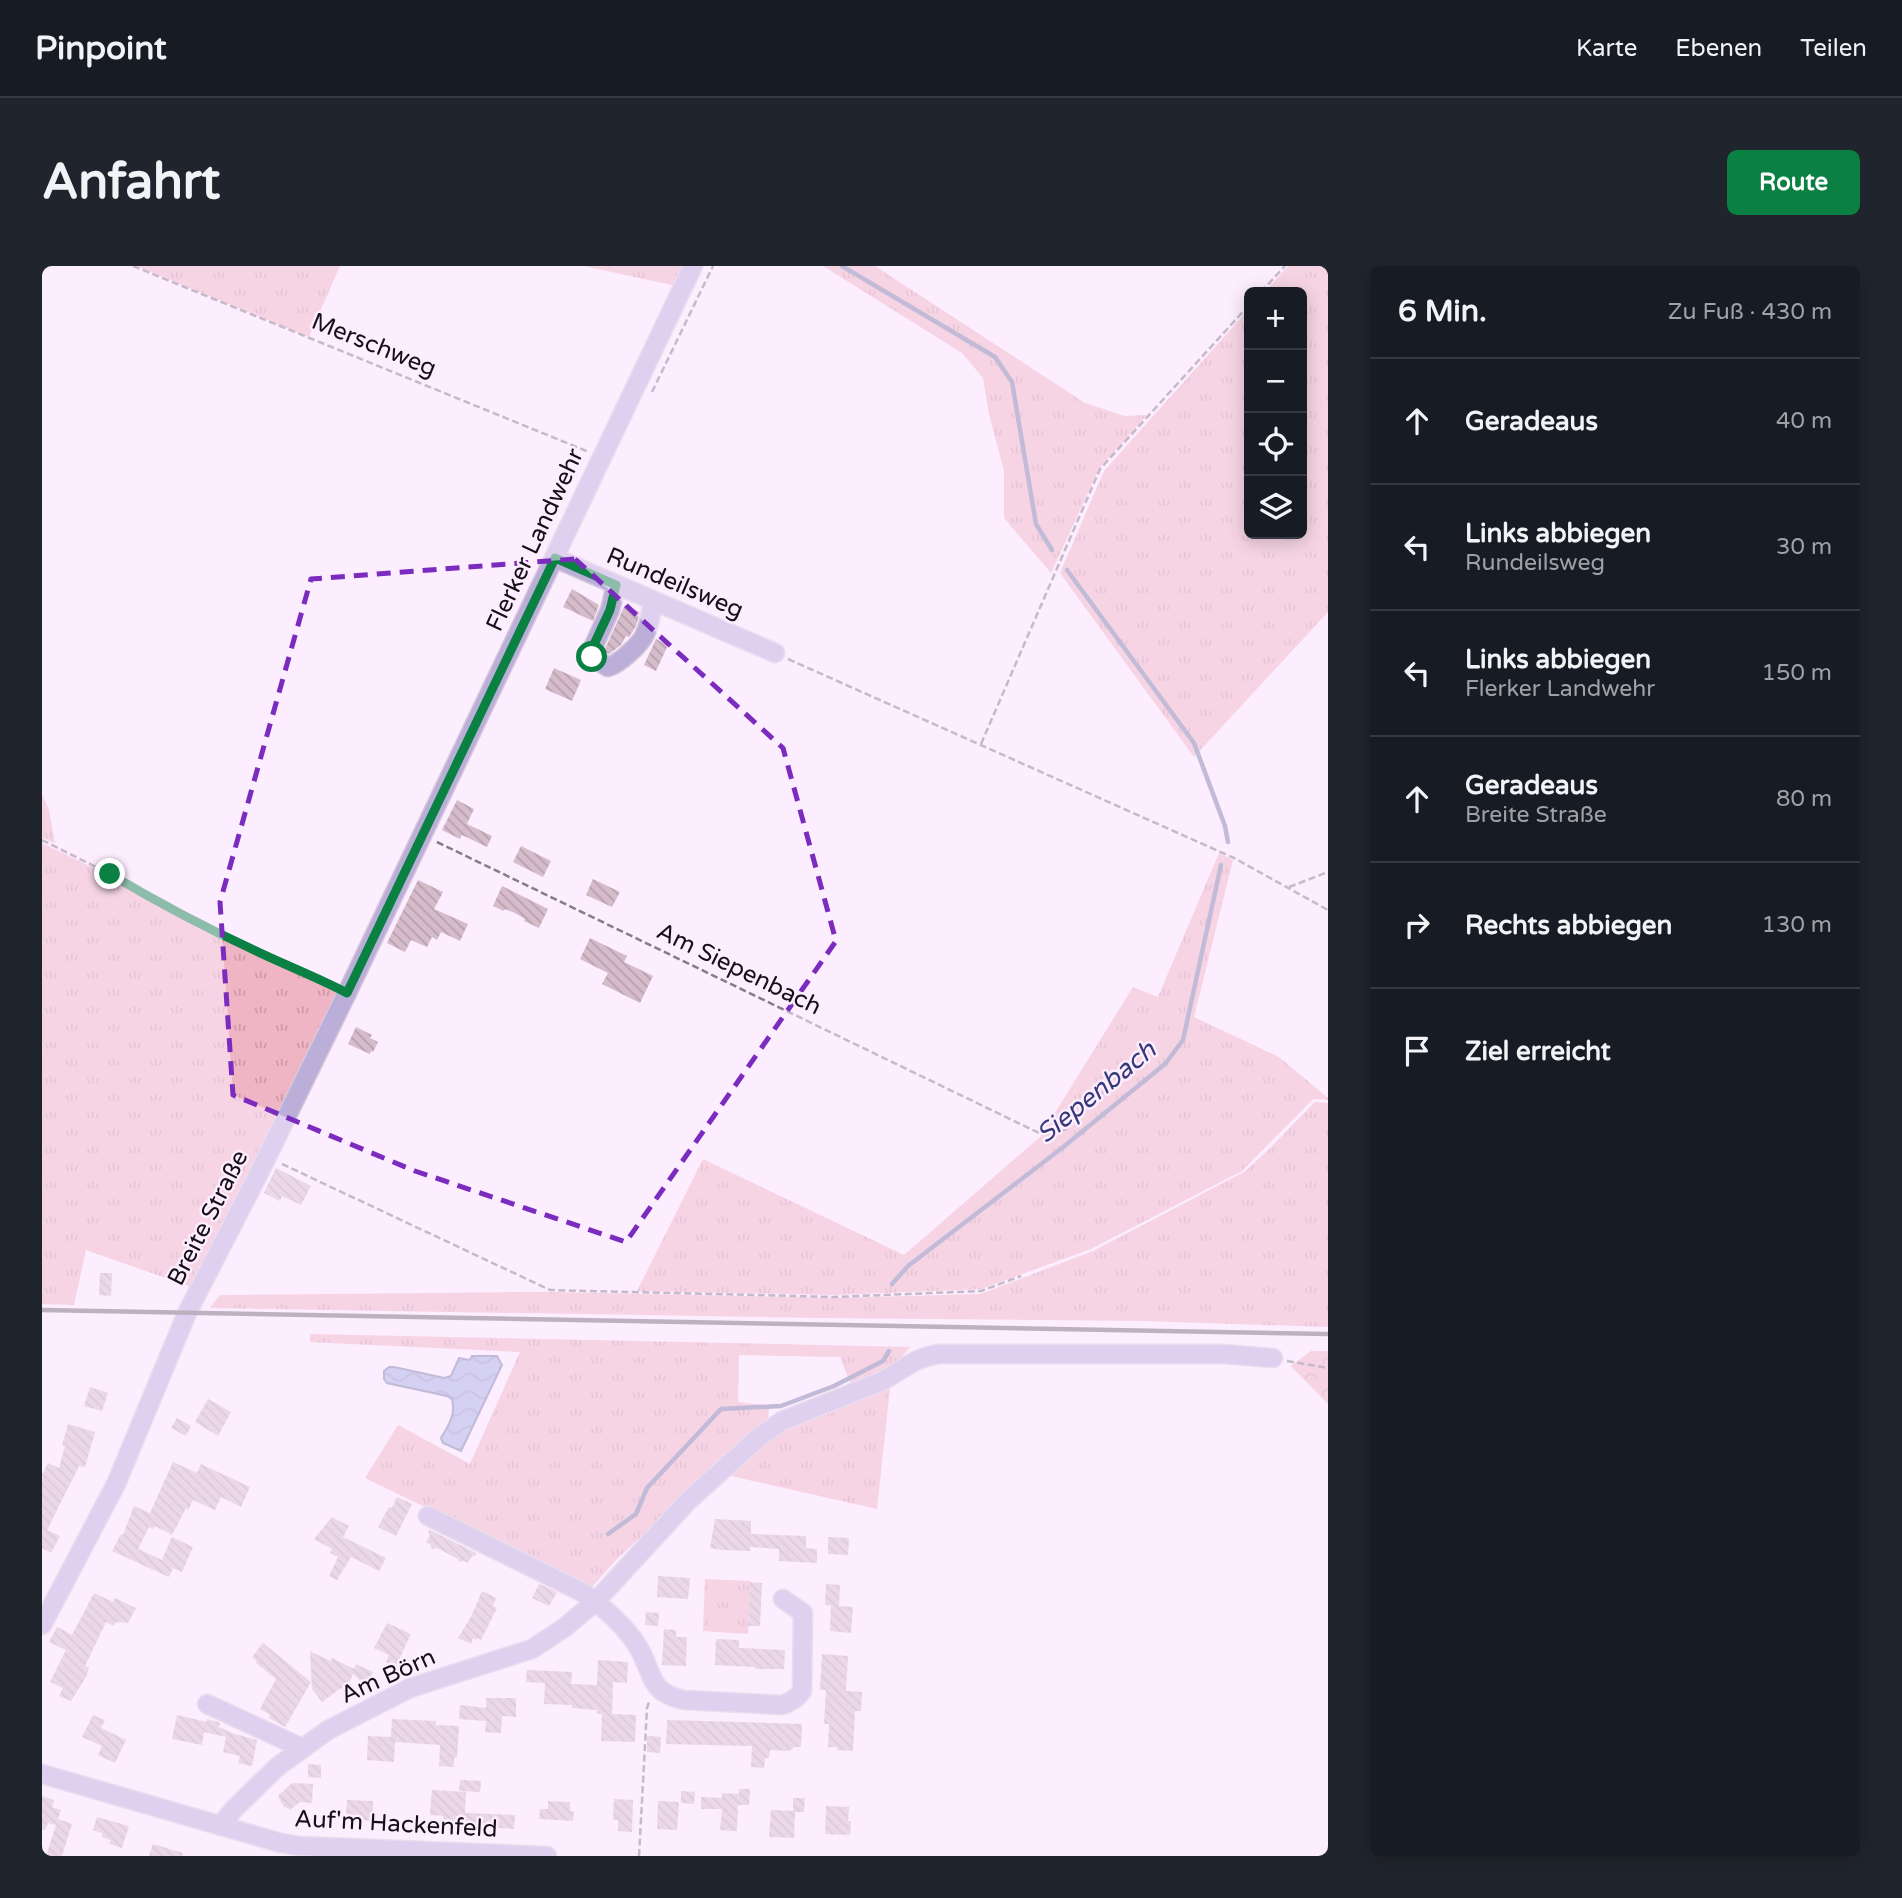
<!DOCTYPE html>
<html lang="de">
<meta charset="utf-8">
<style>
body{margin:0;font-family:"Varela Round",sans-serif;background:#20242c;color:#f1f3f6}
.controls{position:absolute;right:21px;top:21px;display:grid;overflow:hidden;border-radius:10px;box-shadow:0 4px 18px #0003}
.controls button{width:63px;height:63px;display:grid;place-items:center;padding:0;border:0;border-bottom:2px solid #363941;background:#171b24;color:#f1f3f6;font:35px sans-serif}
.stop{position:absolute;width:21px;height:21px;margin:-16px;border:5px solid #0b8043;border-radius:50%;background:#fff}
.stop.end{background:#0b8043;border-color:#fff;box-shadow:0 2px 7px #0008}
.list{margin:0;padding:0;list-style:none}
h2{display:flex;justify-content:space-between;align-items:center;height:91px;margin:0;padding:0 28px;font-size:30px}
h2 small{font-size:23px;font-weight:400;color:#9ea1a6}
.list li{display:grid;grid-template-columns:46px 1fr auto;gap:21px;align-items:center;box-sizing:border-box;height:126px;padding:0 28px;border-top:2px solid #363941}
.list b{display:block;font-size:26px;white-space:nowrap}
.list p{margin:0;font-size:23px;white-space:nowrap;color:#9ea1a6}
.list em{font-size:23px;font-style:normal;color:#9ea1a6}
.icon{flex:none;width:38px;height:38px;fill:none;stroke:currentColor;stroke-width:2;stroke-linecap:round;stroke-linejoin:round}
.map{position:relative;flex:none;width:1286px;height:1590px;overflow:hidden;border-radius:10px}
header{display:flex;align-items:center;gap:42px;box-sizing:border-box;height:98px;padding:0 35px;background:#171b24;border-bottom:2px solid #363941}
header strong{font-size:33px}
nav{display:flex;gap:38px;margin-inline-start:auto;font-size:24px}
.intro{display:flex;align-items:center;justify-content:space-between;box-sizing:border-box;height:168px;padding:0 42px}
h1{margin:0;font-size:49px}
.button{padding:18px 32px;border-radius:10px;background:#0b8043;color:#fff;font-size:24px;font-weight:700}
main{display:flex;gap:42px;padding:0 42px}
aside{flex:1;background:#171b24;border-radius:10px;box-shadow:0 4px 18px #0003}
.map>svg:first-child{display:block}
.grass{fill:url(#grass-tufts)}
.forest{fill:url(#forest-crowns)}
.water{fill:url(#water-waves);stroke:#7b7fa7;stroke-width:2}
.lines{fill:none;stroke-linecap:round;stroke-linejoin:round}
.stream{stroke:#7b7fa7;stroke-width:4.5}
.building{fill:url(#building-back-hatch)}
.minor-casing{stroke:#d7c9da;stroke-width:21}
.path{stroke:#867c88;stroke-width:2.5;stroke-dasharray:7 3.5;stroke-linecap:butt}
.minor{stroke:#bbaed9;stroke-width:18}
.rail{stroke:#726873;stroke-width:4.5}
.route{stroke:#0b8043;stroke-width:9}
.marked{fill:none;stroke:#7b2cbf;stroke-width:5;stroke-dasharray:14 9;stroke-linejoin:round}
.labels{text-anchor:middle;dominant-baseline:central;stroke-width:5;stroke-linejoin:round;paint-order:stroke}
.street-label{font-size:24px;fill:#150f16;stroke:#fcedff}
.water-label{font-size:26px;font-style:italic;fill:#363979;stroke:#fcedff}
</style>
<header>
<strong>Pinpoint</strong>
<nav><a>Karte</a><a>Ebenen</a><a>Teilen</a></nav>
</header>
<div class="intro"><h1>Anfahrt</h1><a class="button">Route</a></div>
<main>
<div class="map">
<svg width="1286" height="1590" viewBox="0 0 1286 1590">
<defs>
<pattern id="grass-tufts" width="24" height="20" patternUnits="userSpaceOnUse" patternTransform="scale(1.75)"><rect width="24" height="20" fill="#f0b5c4"/><path d="M3 7l-1-3M5 7V3M7 7l1-3M15 17l-1-3M17 17v-4M19 17l1-3" fill="none" stroke="#cd9aa8"/></pattern>
<pattern id="forest-crowns" width="20" height="18" patternUnits="userSpaceOnUse" patternTransform="scale(1.75)"><rect width="20" height="18" fill="#f0b5c4"/><path d="M2 6a3 3 0 1 1 6 0M12 15a3 3 0 1 1 6 0" fill="none" stroke="#cd9aa8"/></pattern>
<pattern id="water-waves" width="16" height="10" patternUnits="userSpaceOnUse" patternTransform="scale(1.75)"><rect width="16" height="10" fill="#a7afe5"/><path d="M0 5q4-4 8 0t8 0" fill="none" stroke="#8f95c4"/></pattern>
<pattern id="building-back-hatch" width="6" height="6" patternUnits="userSpaceOnUse" patternTransform="scale(1.75)"><rect width="6" height="6" fill="#d6bccb"/><path d="M-1 5l2 2M0 0l6 6M5-1l2 2" fill="none" stroke="#b7a0ae"/></pattern>
</defs>
<rect width="100%" height="100%" fill="#fcedff"/>
<path class="grass" d="M94,0H298L267,71Z
M542,0H648L639,21Z
M781,0H833L1043,137L1083,150L1105,149L1057,203L1009,307L962,252V205L947,148L941,112L920,87Z
M1246,0H1286V346L1152,491L1018,307L1062,205L1207,43V268H1260V26H1223Z
M0,528L7,544L13,577L0,572Z
M0,577L66,609L133,648L300,727L152,1022L44,984L32,1039L0,1038Z
M1177,587L1191,594L1152,751L1237,791L1286,832V834L1271,833L1200,905L1049,983L939,1023L794,1029L595,1025L661,893L862,989L998,871L1091,721L1116,731Z
M1273,836L1286,837V1061L1102,1055L781,1052L168,1042L178,1029L507,1026L792,1032L939,1028L1051,985L1202,906L1222,888Z
M268,1068L868,1081L848,1105L809,1119L798,1091L697,1089L696,1136L727,1140L726,1153L574,1294L549,1322L323,1212L356,1159L428,1198L478,1086L268,1076Z
M849,1113L835,1243L689,1210L734,1165Z
M663,1313L708,1315L706,1368L661,1365Z"/>
<path class="forest" d="M1269,1085H1286V1138L1249,1100Z"/>
<path class="water" d="M430,1090H455L460,1099L419,1185L401,1177L399,1172C407,1159 414,1148 410,1133L405,1130L345,1117L342,1113V1105L347,1101H352L402,1112L409,1110L417,1092L428,1094Z"/>
<g class="lines">
<path class="stream" d="M800,0L953,91L970,116L994,258L1010,284
M1025,304L1152,477L1183,560L1186,576
M850,1018L866,1000L1020,882L1123,798L1141,774L1179,599
M566,1268L594,1248L605,1222L679,1143L739,1140L792,1120L841,1095L847,1085"/>
</g>
<path class="building" d="M530,323L557,339L551,355L521,341Z
M583,339L598,346L594,360L587,371L584,370L579,379L567,388L562,385Z
M614,373L626,379L614,405L602,399Z
M512,402L539,414L530,435L503,423Z
M415,534L432,543L425,558L450,570L445,581L420,569L418,573L400,564Z
M479,580L509,595L501,611L471,596Z
M551,613L578,626L570,641L544,629Z
M376,614L401,626L392,643L426,658L418,675L399,666L395,674L390,671L385,681L369,674L363,686L345,677Z
M460,620L506,643L497,662L482,655L483,653L473,647L463,643L462,645L451,640Z
M548,672L585,690L582,696L611,710L598,737L560,718L566,707L538,693Z
M314,761L330,769L328,772L336,776L331,786L329,785L328,788L306,778Z
M234,902L269,920L259,939L240,930L238,935L222,927Z
M58,1007H70L69,1030L57,1029Z
M48,1121L66,1127L60,1145L42,1140Z
M166,1133L189,1146L176,1170L153,1156Z
M135,1152L149,1160L144,1170L129,1162Z
M26,1158L53,1166L43,1201L37,1200L5,1264L18,1270L9,1287L0,1282V1209L6,1197L17,1202L23,1180L20,1179Z
M131,1196L155,1207L159,1198L208,1221L199,1241L179,1231L173,1244L151,1234L146,1244L144,1242L130,1269L113,1260L111,1263L107,1261L96,1283L120,1294L130,1271L151,1281L140,1306L131,1302L127,1311L70,1285L79,1268L81,1269L92,1240L108,1247Z
M355,1231L370,1238L354,1270L336,1261L347,1241L350,1242Z
M290,1251L307,1260L301,1271L344,1292L337,1305L309,1291L295,1314L287,1310L296,1291L288,1287L290,1283L272,1273Z
M673,1253L709,1255V1268L764,1270V1282L775,1283V1297L737,1295V1283L708,1281V1285L679,1284L668,1282Z
M388,1264L434,1287L435,1289L430,1290L426,1297L422,1295L417,1296L416,1293L399,1284L394,1282L390,1283L389,1279L384,1276L388,1270L386,1265Z
M786,1271L807,1272L806,1289L786,1288Z
M616,1310L648,1312L646,1333L615,1331Z
M708,1316L720,1317L718,1360H706Z
M497,1318L515,1326L507,1340L490,1332Z
M784,1318L798,1319L797,1340L811,1341L809,1367L788,1365L789,1340H791L783,1339Z
M440,1325L454,1332L451,1340L455,1342L439,1374L435,1372L434,1374L431,1372L429,1378L416,1372L429,1351Z
M52,1327L71,1336L73,1332L94,1342L86,1357L74,1356L72,1360L64,1356L43,1400L47,1402L44,1411L29,1435L17,1430L21,1422L8,1416L24,1384L7,1376L15,1361L30,1369Z
M604,1346L617,1347L616,1360L603,1359Z
M345,1357L369,1368L354,1400L344,1396L347,1389L332,1382Z
M622,1363L634,1364V1371H645L644,1400L620,1399Z
M674,1373L697,1374V1382L743,1384L742,1403H713V1401L673,1399Z
M221,1377L269,1416L243,1461L227,1452L228,1449L218,1443L234,1413L214,1397L215,1395L210,1391Z
M268,1385L288,1395L290,1392L312,1403L314,1398L331,1406L325,1420L311,1408L304,1424L299,1422L280,1436L270,1423Z
M780,1388L806,1390L804,1425L820,1426L819,1445H813L811,1485L795,1484L796,1481H786L787,1458H782L784,1424H778Z
M556,1394L586,1396L585,1417L571,1416L570,1448L594,1449L593,1476L559,1475L560,1448H555V1444L530,1442V1439L502,1438L503,1417L484,1416L485,1404L530,1406L529,1418L555,1419Z
M444,1432H474V1451L460,1450L459,1467L443,1466L444,1455L417,1453L418,1439L444,1442Z
M51,1449L63,1454L59,1462L84,1474L73,1497L56,1489L60,1480L40,1471Z
M135,1449L165,1456V1453L176,1456L178,1457L177,1461L190,1467L215,1474L210,1500L196,1497L198,1490L181,1486L184,1471L162,1466L160,1479L130,1473Z
M350,1453L394,1455V1459L417,1460L415,1492H412V1501L397,1500L398,1479L353,1476L352,1496L325,1494L326,1470L349,1471Z
M625,1454L760,1458L759,1481H752L747,1485L728,1484L727,1492H723L722,1502L709,1501L710,1480L624,1478Z
M605,1470L619,1471L618,1487L605,1486Z
M266,1498L279,1499V1512L266,1511Z
M418,1514L439,1515L438,1526L417,1525Z
M250,1517L271,1518L270,1537L258,1536L248,1544L246,1542L242,1541L236,1530Z
M697,1523H708L707,1539H696L695,1565L678,1564L680,1543H659V1531L680,1532V1527L697,1528Z
M390,1524L424,1526L423,1547L473,1549L472,1563L401,1558V1550L388,1549Z
M639,1525L653,1526L652,1538L639,1537Z
M0,1530L12,1534L10,1541L19,1544L16,1553L30,1558L20,1590H4L14,1559L6,1557L3,1564H0Z
M751,1532H763L762,1546H753L752,1572L727,1571L729,1544L751,1545Z
M572,1533L591,1534L590,1566L576,1565V1554H571Z
M305,1534L331,1535V1555L304,1553Z
M506,1535L528,1536V1545H532L531,1555L497,1553L498,1543H506Z
M616,1535L637,1536L635,1564L615,1563Z
M784,1540L807,1541L806,1555H809L808,1569L783,1568Z
M55,1551L87,1560L80,1582L67,1578L69,1574L60,1571V1567L51,1564Z
M111,1578L141,1587L140,1590H107Z"/>
<g class="lines">
<g class="minor-casing">
<path id="minor" d="M513,292L733,387
M574,319L568,344L548,388L550,391L566,401C577,398 599,378 603,368C608,358 609,345 611,335
M386,1250L540,1326C560,1340 582,1359 595,1379C612,1406 605,1427 642,1434L740,1439C749,1436 754,1433 760,1425L761,1347L741,1333
M0,1359L74,1218L145,1047L219,903L305,727L651,0
M165,1438L260,1482
M0,1508L239,1577L258,1580L505,1590
M178,1560L192,1543L235,1501L286,1464L368,1422L490,1383L522,1362L554,1335L646,1235L716,1172L740,1155L838,1116C860,1105 873,1090 899,1088H1181L1231,1092"/>
</g>
<path class="path" d="M91,0L547,186
M1219,26L1243,0
M610,126L671,0
M746,393L1192,592L1286,644
M939,478L1058,203L1207,39
M0,574L68,608L134,647L214,685L290,719
M395,576L999,868H1011L1024,863L1091,796
M1247,621L1286,606
M240,898L508,1024L793,1031L939,1025L979,1010
M1245,1095L1286,1102
M597,1590L605,1442L607,1436"/>
<use href="#minor" class="minor"/>
<path class="rail" d="M0,1044L1286,1068"/>
</g>
<g class="lines">
<path class="route" d="M68,608C115,636 162,661 212,684C243,699 275,711 305,727L513,292L574,319L568,344L548,387L550,391"/>
</g>
<path d="M0 0H1286V1590H0ZM533,293L741,482L794,675L584,976L373,905L191,829L178,636L269,313Z" fill="#fcedff" fill-opacity=".55" fill-rule="evenodd"/>
<path class="marked" d="M533,293L741,482L794,675L584,976L373,905L191,829L178,636L269,313Z"/>
<g class="labels">
<g class="street-label">
<text transform="translate(332 79) rotate(22)">Merschweg</text>
<text transform="translate(493 274) rotate(-65)">Flerker Landwehr</text>
<text transform="translate(633 317) rotate(23)">Rundeilsweg</text>
<text transform="translate(697 703) rotate(26)">Am Siepenbach</text>
<text transform="translate(166 952) rotate(-63)">Breite Straße</text>
<text transform="translate(346 1410) rotate(-24)">Am Börn</text>
<text transform="translate(354 1558) rotate(3)">Auf'm Hackenfeld</text>
</g>
<g class="water-label">
<text transform="translate(1054 826) rotate(-39)">Siepenbach</text>
</g>
</g>
</svg>
<div class="controls">
<button>+</button>
<button>−</button>
<button><svg class="icon" aria-label="locate" viewBox="0 0 24 24"><circle cx="12" cy="12" r="6"/><path d="M12 2v4M12 18v4M2 12h4M18 12h4"/></svg></button>
<button><svg class="icon" aria-label="layers" viewBox="0 0 24 24"><path d="M12 4l9 5-9 5-9-5zM3 14l9 5 9-5"/></svg></button>
</div>
<div class="stop" style="left:550px;top:391px"></div>
<div class="stop end" style="left:68px;top:608px"></div>
</div>
<aside>
<h2>6 Min.<small>Zu Fuß · 430 m</small></h2>
<ul class="list">
<li><svg class="icon" aria-label="ahead" viewBox="0 0 24 24"><path d="M12 20V5M6 11l6-6 6 6"/></svg><div><b>Geradeaus</b></div><em>40 m</em></li>
<li><svg class="icon" aria-label="left" viewBox="0 0 24 24"><path d="M17 20v-9H6M10 6l-5 5 5 5"/></svg><div><b>Links abbiegen</b><p>Rundeilsweg</p></div><em>30 m</em></li>
<li><svg class="icon" aria-label="left" viewBox="0 0 24 24"><path d="M17 20v-9H6M10 6l-5 5 5 5"/></svg><div><b>Links abbiegen</b><p>Flerker Landwehr</p></div><em>150 m</em></li>
<li><svg class="icon" aria-label="ahead" viewBox="0 0 24 24"><path d="M12 20V5M6 11l6-6 6 6"/></svg><div><b>Geradeaus</b><p>Breite Straße</p></div><em>80 m</em></li>
<li><svg class="icon" aria-label="right" viewBox="0 0 24 24"><path d="M7 20v-9h11M14 6l5 5-5 5"/></svg><div><b>Rechts abbiegen</b></div><em>130 m</em></li>
<li><svg class="icon" aria-label="arrive" viewBox="0 0 24 24"><path d="M6 21V4h12l-3 4 3 4H6"/></svg><div><b>Ziel erreicht</b></div></li>
</ul>
</aside>
</main>
